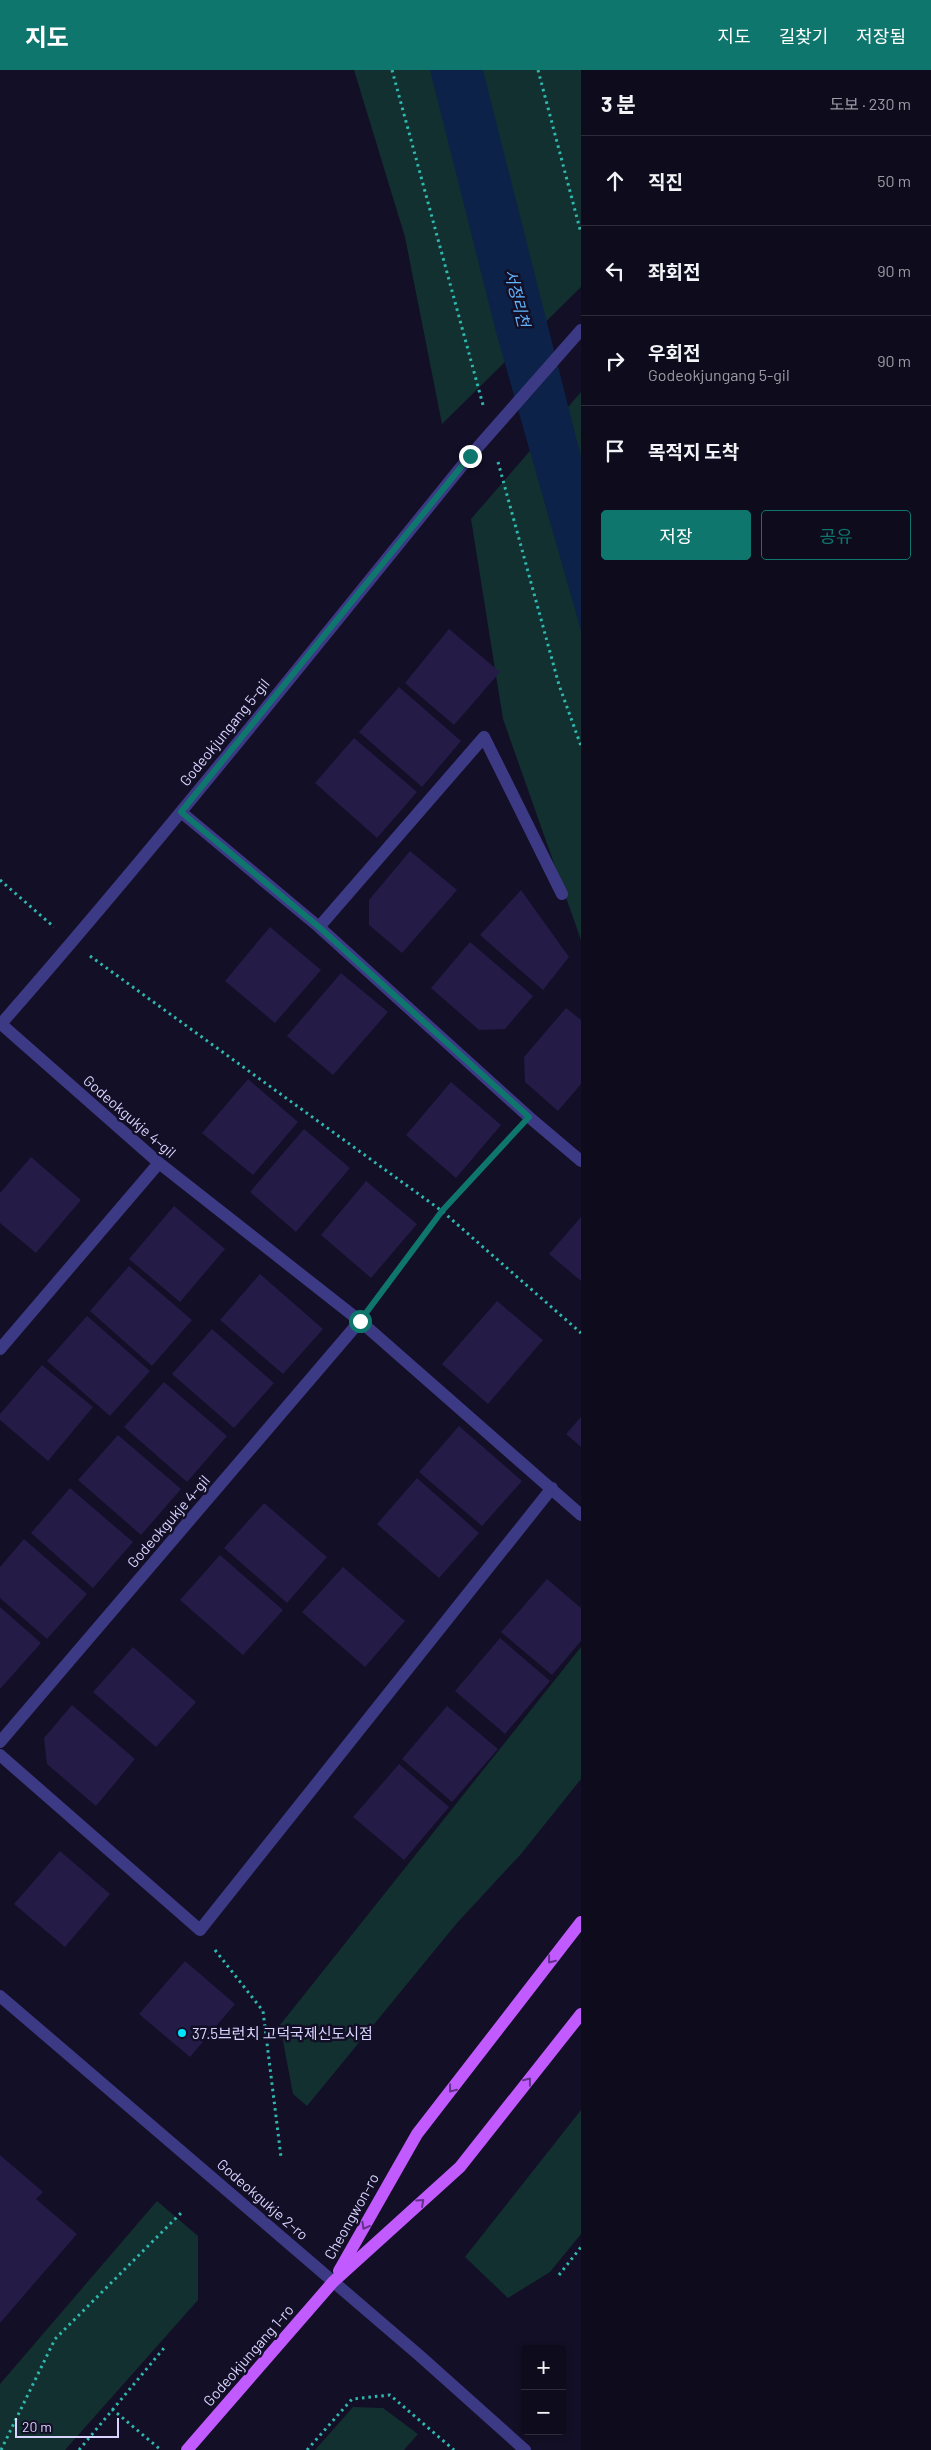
<!DOCTYPE html>
<html lang="ko">
<meta charset="utf-8">
<style>
body{margin:0;font-family:Barlow,"Noto Sans KR",sans-serif;background:#171425;color:#f1f3f6}
.controls{position:absolute;right:15px;bottom:15px;display:grid;overflow:hidden;border-radius:5px;box-shadow:0 2px 8px #0003}
.controls button{width:45px;height:45px;display:grid;place-items:center;padding:0;border:0;border-bottom:1px solid #2e2b3b;background:#0e0b1c;color:#f1f3f6;font:25px sans-serif}
.scale{position:absolute;left:15px;bottom:12px;width:104px;box-sizing:border-box;padding-left:5px;border:2px solid #d9d4ff;border-top:0;font-size:14px;line-height:18px;white-space:nowrap;color:#d9d4ff;-webkit-text-stroke:4px #130f26;paint-order:stroke}
.stop{position:absolute;width:15px;height:15px;margin:-11px;border:4px solid #0f766e;border-radius:50%;background:#fff}
.stop.end{background:#0f766e;border-color:#fff;box-shadow:0 1px 5px #0008}
.list{margin:0;padding:0;list-style:none}
h2{display:flex;justify-content:space-between;align-items:center;height:65px;margin:0;padding:0 20px;font-size:21px}
h2 small{font-size:16px;font-weight:400;color:#9b9ba3}
.list li{display:grid;grid-template-columns:32px 1fr auto;gap:15px;align-items:center;box-sizing:border-box;height:90px;padding:0 20px;border-top:1px solid #2e2b3b}
.list b{display:block;font-size:19px;white-space:nowrap}
.list p{margin:0;font-size:16px;white-space:nowrap;color:#9b9ba3}
.list em{font-size:16px;font-style:normal;color:#9b9ba3}
.actions{display:flex;gap:10px;padding:15px 20px}
.actions a{flex:1;padding:11px 0;border:1px solid #0f766e;border-radius:5px;text-align:center;font-size:18px;color:#0f766e}
.actions .main{background:#0f766e;color:#fff}
.icon{flex:none;width:28px;height:28px;fill:none;stroke:currentColor;stroke-width:2;stroke-linecap:round;stroke-linejoin:round}
.map{position:relative;flex:none;width:581px;height:2380px;overflow:hidden}
header{display:flex;align-items:center;gap:30px;box-sizing:border-box;height:70px;padding:0 25px;background:#0f766e;color:#fff}
header strong{font-size:24px}
nav{display:flex;gap:28px;margin-inline-start:auto;font-size:18px}
main{display:flex}
aside{flex:1;background:#0e0b1c}
.map>svg:first-child{display:block}
.green{fill:#12302f}
.water{fill:#0c2248}
.building{fill:#241b47}
.lines{fill:none;stroke-linecap:round;stroke-linejoin:round}
.path{stroke:#2fb8b0;stroke-width:3;stroke-dasharray:2.5 4;stroke-linecap:butt}
.minor{stroke:#3d3a85;stroke-width:12}
.major{stroke:#c25bff;stroke-width:12}
.minor-bridge{stroke:#3d3a85;stroke-width:12}
.oneway{stroke:#623188}
.route{stroke:#0f766e;stroke-width:6}
.poi-dot{fill:#00e5ff;stroke:#130f26;stroke-width:2}
.labels{text-anchor:middle;dominant-baseline:central;stroke-width:5;stroke-linejoin:round;paint-order:stroke}
.street-label{font-size:15px;fill:#d9d4ff;stroke:#130f26}
.poi-label{font-size:15px;fill:#d9d4ff;stroke:#130f26;text-anchor:start}
.water-label{font-size:16px;font-style:italic;fill:#62b6ff;stroke:#130f26}
</style>
<header>
<strong>지도</strong>
<nav><a>지도</a><a>길찾기</a><a>저장됨</a></nav>
</header>
<main>
<div class="map">
<svg width="581" height="2380" viewBox="0 0 581 2380">
<rect width="100%" height="100%" fill="#130f26"/>
<path class="green" d="M354,0H581V217L442,354L405,167Z
M581,322V870L503,649L471,449Z
M581,1577V1709L521,1784L457,1853L307,2036L293,2024L280,1955Z
M581,2040V2164L550,2202L508,2228L465,2187Z
M157,2131L198,2166V2230L65,2380H0V2314Z
M353,2337L383,2338L418,2364L404,2380H315Z"/>
<path class="water" d="M430,0H483L581,387V561L496,262Z"/>
<path class="building" d="M449,559L500,602L454,655L405,613Z
M399,617L461,671L422,717L359,662Z
M354,668L417,722L377,768L315,713Z
M410,781L457,820L402,883L369,855V830Z
M521,820L569,887L543,920L480,865Z
M270,857L321,900L275,953L225,911Z
M470,872L533,926L505,959L479,960L431,918Z
M341,903L388,942L333,1005L287,966Z
M566,938L581,950V1014L558,1041L525,1012L524,987Z
M248,1009L298,1052L253,1105L202,1063Z
M451,1012L501,1055L456,1108L406,1065Z
M304,1059L350,1098L296,1162L250,1122Z
M31,1087L81,1130L36,1183L0,1153V1123Z
M366,1111L417,1154L371,1208L321,1165Z
M174,1136L225,1179L180,1232L129,1189Z
M581,1147V1211L549,1184Z
M129,1196L192,1250L152,1296L90,1241Z
M260,1204L323,1259L283,1304L220,1250Z
M497,1231L543,1270L488,1334L442,1294Z
M87,1246L150,1301L110,1346L47,1291Z
M212,1259L274,1313L234,1358L172,1304Z
M42,1295L93,1337L48,1391L0,1350V1344Z
M164,1312L227,1366L187,1412L124,1357Z
M581,1347V1377L566,1364Z
M459,1356L522,1411L482,1456L419,1402Z
M118,1365L181,1419L141,1465L78,1410Z
M417,1408L479,1463L439,1508L377,1454Z
M70,1418L133,1472L93,1518L31,1463Z
M264,1433L327,1487L287,1533L224,1478Z
M24,1469L87,1524L47,1569L0,1528V1497Z
M220,1485L283,1540L243,1585L180,1530Z
M343,1497L405,1551L365,1597L302,1542Z
M547,1509L581,1538V1571L552,1605L501,1562Z
M0,1537L41,1573L0,1619Z
M500,1568L550,1611L505,1664L455,1621Z
M133,1577L196,1632L156,1677L93,1622Z
M72,1635L135,1689L96,1736L47,1694L44,1668Z
M447,1636L498,1679L452,1732L402,1689Z
M399,1694L449,1737L404,1790L353,1747Z
M60,1781L110,1824L65,1877L14,1834Z
M185,1891L235,1934L190,1987L139,1944Z
M0,2085L43,2122L36,2129L77,2164L0,2253Z"/>
<g class="lines">
<path class="path" d="M392,0L483,335
M538,0L581,163
M498,392L559,615L581,676
M0,810L54,857
M90,886L442,1141L581,1263
M374,1233L442,1141L513,1064
M215,1880L263,1941L281,2087
M559,2205L581,2177
M112,2339L161,2380
M1,2380L55,2269L183,2141
M79,2380L164,2278
M307,2380L352,2329L390,2325L454,2380"/>
<path class="minor" d="M181,742L319,857L529,1047L581,1091
M319,857L484,667L562,824
M1,954L159,1093L360,1251L581,1445
M0,955C162,770 315,577 470,386
M0,1279L159,1093
M0,1672L360,1251
M0,1685L200,1860L552,1418
M0,1926L420,2286L525,2380"/>
<path class="major" d="M339,2201L417,2064L581,1852
M187,2380L333,2212L460,2097L581,1944"/>
<path class="minor-bridge" d="M470,386L581,260"/>
</g>
<defs><path id="oneway-chevron" d="M-2-3.5L2.5 0L-2 3.5" fill="none" stroke-width="1.6" stroke-linecap="round" stroke-linejoin="round" transform="scale(1.25)"/></defs>
<g class="oneway">
<use href="#oneway-chevron" transform="translate(551 1890) rotate(128)"/>
<use href="#oneway-chevron" transform="translate(528 2011) rotate(-52)"/>
<use href="#oneway-chevron" transform="translate(452 2019) rotate(128)"/>
<use href="#oneway-chevron" transform="translate(421 2132) rotate(-42)"/>
<use href="#oneway-chevron" transform="translate(365 2156) rotate(119)"/>
</g>
<g class="lines">
<path class="route" d="M360,1251L442,1141L529,1047L319,857L181,742L470,386"/>
</g>
<circle class="poi-dot" cx="182" cy="1963" r="5"/>
<g class="labels">
<g class="street-label">
<text transform="translate(224 662) rotate(-51)">Godeokjungang 5-gil</text>
<text transform="translate(130 1046) rotate(41)">Godeokgukje 4-gil</text>
<text transform="translate(168 1451) rotate(-49)">Godeokgukje 4-gil</text>
<text transform="translate(263 2129) rotate(41)">Godeokgukje 2-ro</text>
<text transform="translate(351 2146) rotate(-61)">Cheongwon-ro</text>
<text transform="translate(248 2285) rotate(-49)">Godeokjungang 1-ro</text>
</g>
<g class="poi-label">
<text x="192" y="1963">37.5브런치 고덕국제신도시점</text>
</g>
<g class="water-label">
<text transform="translate(518 228) rotate(76)">서정리천</text>
</g>
</g>
</svg>
<div class="controls">
<button>+</button>
<button>−</button>
</div>
<div class="scale">20 m</div>
<div class="stop" style="left:360px;top:1251px"></div>
<div class="stop end" style="left:470px;top:386px"></div>
</div>
<aside>
<h2>3 분<small>도보 · 230 m</small></h2>
<ul class="list">
<li><svg class="icon" aria-label="ahead" viewBox="0 0 24 24"><path d="M12 20V5M6 11l6-6 6 6"/></svg><div><b>직진</b></div><em>50 m</em></li>
<li><svg class="icon" aria-label="left" viewBox="0 0 24 24"><path d="M17 20v-9H6M10 6l-5 5 5 5"/></svg><div><b>좌회전</b></div><em>90 m</em></li>
<li><svg class="icon" aria-label="right" viewBox="0 0 24 24"><path d="M7 20v-9h11M14 6l5 5-5 5"/></svg><div><b>우회전</b><p>Godeokjungang 5-gil</p></div><em>90 m</em></li>
<li><svg class="icon" aria-label="arrive" viewBox="0 0 24 24"><path d="M6 21V4h12l-3 4 3 4H6"/></svg><div><b>목적지 도착</b></div></li>
</ul>
<div class="actions"><a class="main">저장</a><a>공유</a></div>
</aside>
</main>
